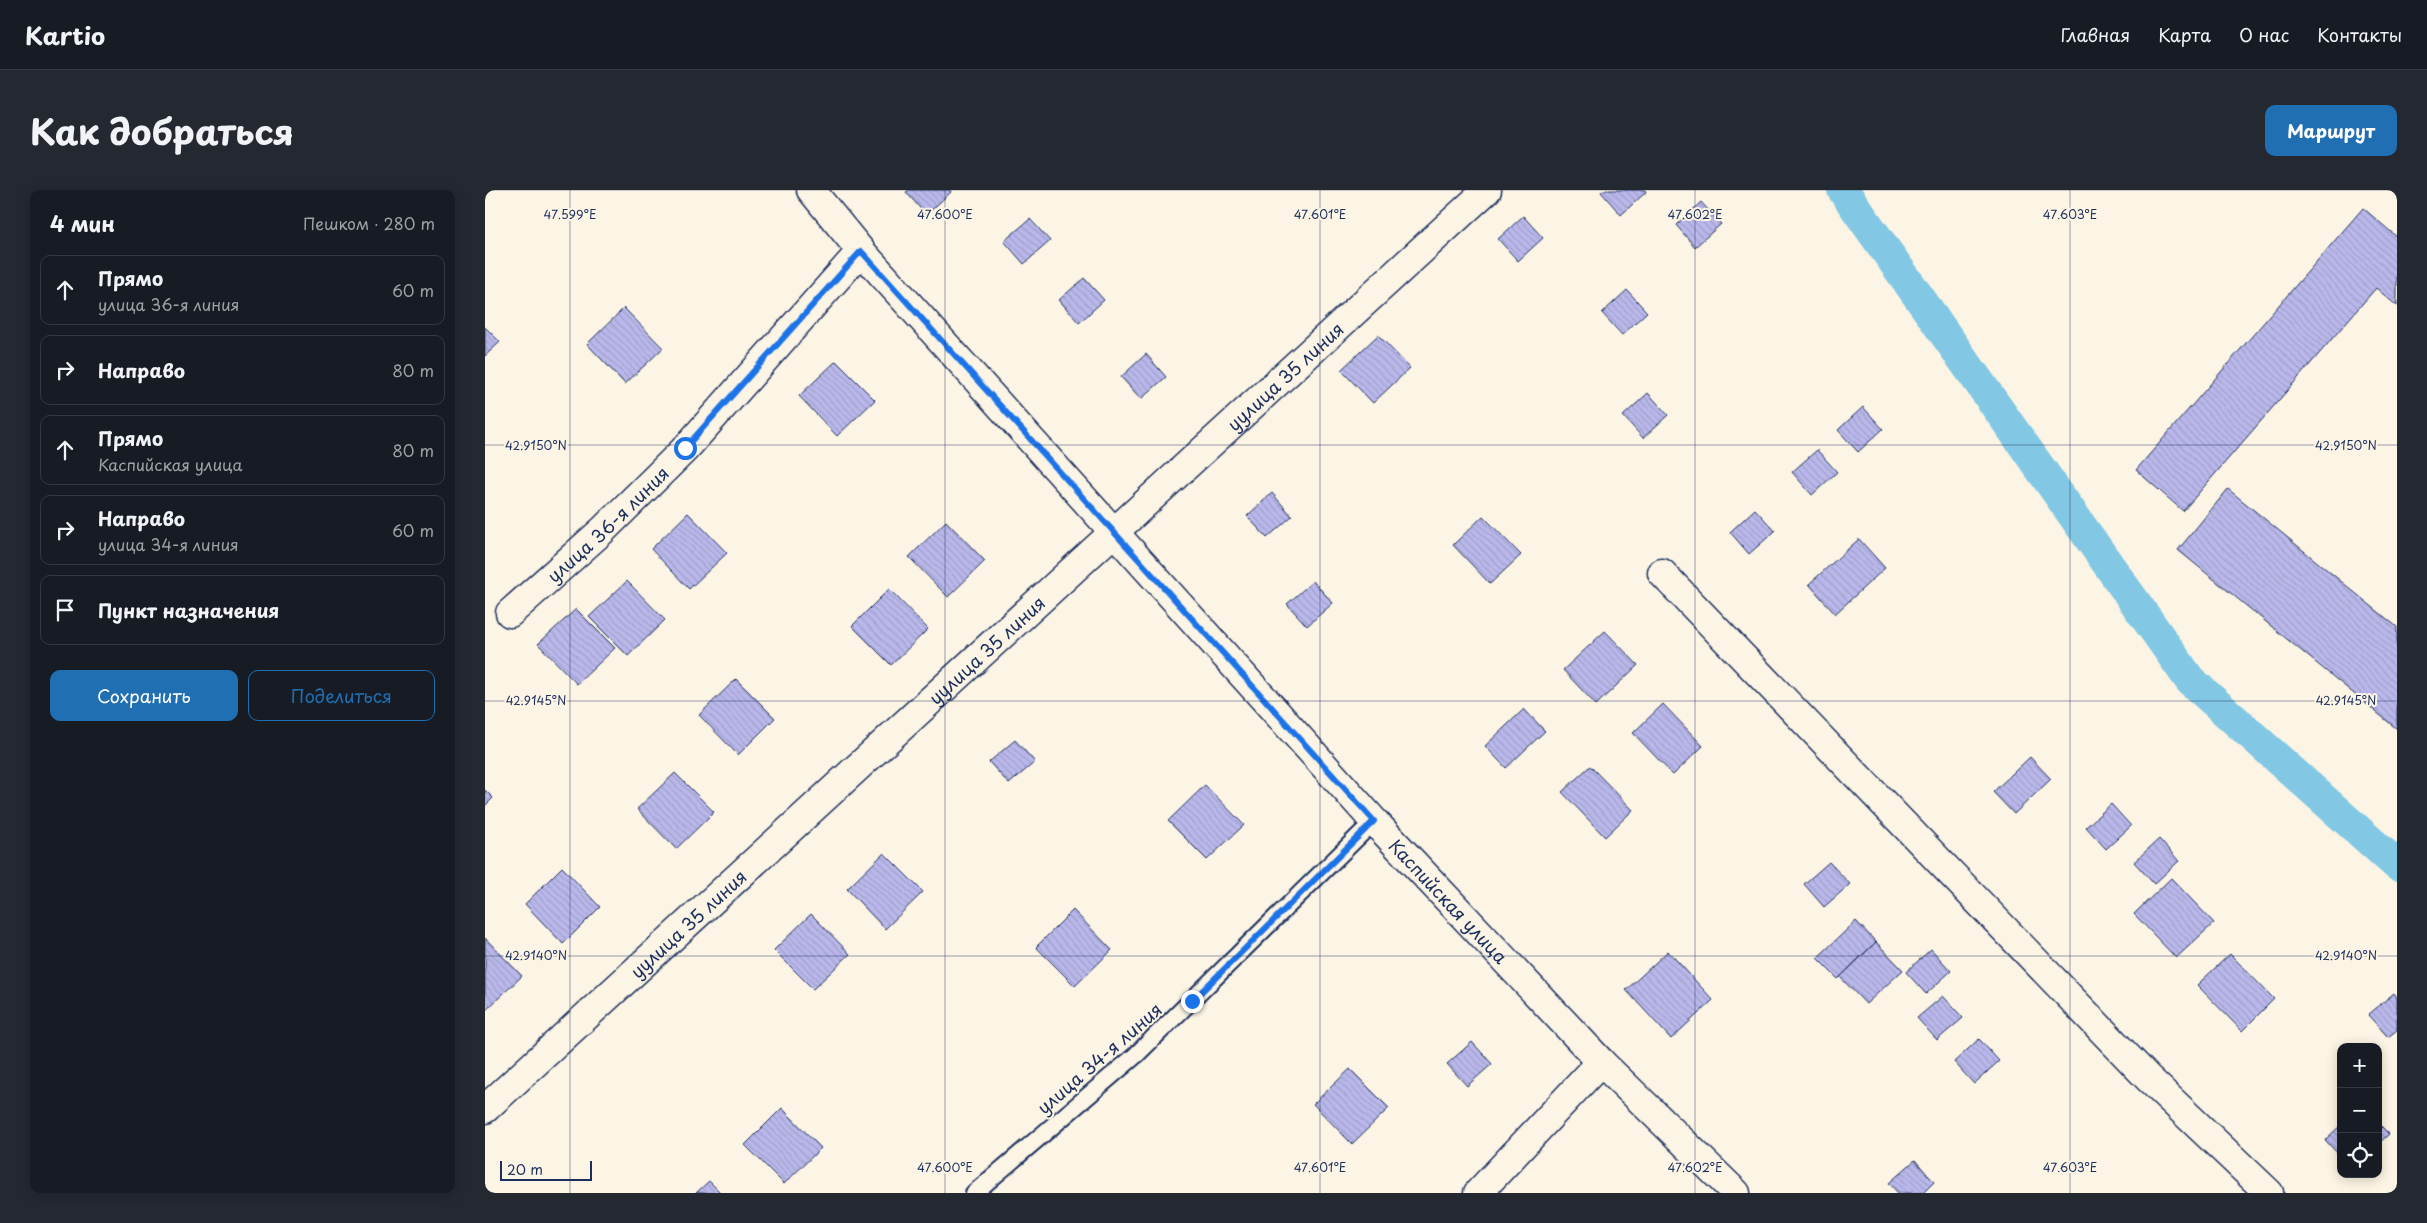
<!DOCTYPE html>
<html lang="ru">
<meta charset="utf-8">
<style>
body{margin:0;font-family:"Playpen Sans",sans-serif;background:#242831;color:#f1f3f6}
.controls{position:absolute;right:15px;bottom:15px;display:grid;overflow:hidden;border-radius:10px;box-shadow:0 2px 12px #0003}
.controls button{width:45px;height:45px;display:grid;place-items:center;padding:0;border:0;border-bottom:1px solid #363941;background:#171b24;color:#f1f3f6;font:25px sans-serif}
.scale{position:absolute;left:15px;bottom:12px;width:92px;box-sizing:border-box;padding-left:5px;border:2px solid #1b2f5e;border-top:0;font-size:14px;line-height:18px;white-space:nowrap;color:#1b2f5e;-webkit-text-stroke:4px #fcf5e5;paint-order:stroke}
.stop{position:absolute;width:15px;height:15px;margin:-11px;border:4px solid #1a73e8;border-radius:50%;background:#fff}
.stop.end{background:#1a73e8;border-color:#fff;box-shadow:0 1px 5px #0008}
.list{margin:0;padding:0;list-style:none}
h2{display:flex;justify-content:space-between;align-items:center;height:65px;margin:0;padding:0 20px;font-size:21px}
h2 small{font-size:16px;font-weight:400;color:#9ea1a6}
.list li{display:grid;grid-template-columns:32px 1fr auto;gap:15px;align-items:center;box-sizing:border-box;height:70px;margin:0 10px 10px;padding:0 10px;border:1px solid #363941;border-radius:10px}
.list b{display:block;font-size:19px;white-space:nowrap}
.list p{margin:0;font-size:16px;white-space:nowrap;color:#9ea1a6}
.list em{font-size:16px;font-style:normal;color:#9ea1a6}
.actions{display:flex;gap:10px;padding:15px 20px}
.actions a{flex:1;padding:11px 0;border:1px solid #1f6fb2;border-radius:10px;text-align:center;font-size:18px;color:#1f6fb2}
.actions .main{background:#1f6fb2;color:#fff}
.icon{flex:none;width:28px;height:28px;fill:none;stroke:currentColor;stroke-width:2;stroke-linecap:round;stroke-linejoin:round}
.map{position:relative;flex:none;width:1912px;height:1003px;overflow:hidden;border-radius:10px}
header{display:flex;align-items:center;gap:30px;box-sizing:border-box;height:70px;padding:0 25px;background:#171b24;border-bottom:1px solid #363941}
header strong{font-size:24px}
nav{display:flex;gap:28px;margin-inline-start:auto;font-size:18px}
.intro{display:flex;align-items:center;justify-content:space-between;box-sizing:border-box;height:120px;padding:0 30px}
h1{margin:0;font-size:35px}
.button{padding:12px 22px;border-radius:10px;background:#1f6fb2;color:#fff;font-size:18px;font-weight:700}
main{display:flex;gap:30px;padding:0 30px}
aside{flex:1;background:#171b24;border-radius:10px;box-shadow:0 2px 12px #0003}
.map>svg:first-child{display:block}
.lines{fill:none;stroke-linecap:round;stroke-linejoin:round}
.canal{stroke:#82c7e3;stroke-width:32}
.building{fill:url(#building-back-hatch);stroke:#1b2f5e}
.lane-casing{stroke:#1b2f5e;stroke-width:20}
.street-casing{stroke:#1b2f5e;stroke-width:31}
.lane{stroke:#fcf5e5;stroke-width:16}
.street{stroke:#fcf5e5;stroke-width:28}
.route{stroke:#1a73e8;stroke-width:6}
.ticks{fill:none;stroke:#1b2f5e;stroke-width:1;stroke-opacity:0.45}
.labels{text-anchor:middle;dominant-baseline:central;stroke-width:4;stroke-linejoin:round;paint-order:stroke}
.street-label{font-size:18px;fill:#1b2f5e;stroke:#fcf5e5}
.ticks-label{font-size:12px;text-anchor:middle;fill:#1b2f5e;stroke:#fcf5e5;stroke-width:4;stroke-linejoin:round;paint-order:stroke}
</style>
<header>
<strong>Kartio</strong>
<nav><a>Главная</a><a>Карта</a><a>О нас</a><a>Контакты</a></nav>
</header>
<div class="intro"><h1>Как добраться</h1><a class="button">Маршрут</a></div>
<main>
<aside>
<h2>4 мин<small>Пешком · 280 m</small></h2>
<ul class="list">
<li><svg class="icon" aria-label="ahead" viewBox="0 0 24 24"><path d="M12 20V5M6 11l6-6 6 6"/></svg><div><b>Прямо</b><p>улица 36-я линия</p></div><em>60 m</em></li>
<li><svg class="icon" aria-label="right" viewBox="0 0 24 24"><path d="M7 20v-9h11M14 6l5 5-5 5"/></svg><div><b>Направо</b></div><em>80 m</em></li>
<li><svg class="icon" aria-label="ahead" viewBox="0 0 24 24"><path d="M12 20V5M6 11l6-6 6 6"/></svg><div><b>Прямо</b><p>Каспийская улица</p></div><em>80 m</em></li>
<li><svg class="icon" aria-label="right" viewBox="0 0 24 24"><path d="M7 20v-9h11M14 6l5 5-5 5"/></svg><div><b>Направо</b><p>улица 34-я линия</p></div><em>60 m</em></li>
<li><svg class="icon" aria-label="arrive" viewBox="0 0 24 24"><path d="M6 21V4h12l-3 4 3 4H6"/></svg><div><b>Пункт назначения</b></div></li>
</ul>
<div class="actions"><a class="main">Сохранить</a><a>Поделиться</a></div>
</aside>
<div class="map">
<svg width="1912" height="1003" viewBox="0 0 1912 1003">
<defs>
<pattern id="building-back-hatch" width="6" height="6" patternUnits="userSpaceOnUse" patternTransform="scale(1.25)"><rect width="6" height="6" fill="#bab8ea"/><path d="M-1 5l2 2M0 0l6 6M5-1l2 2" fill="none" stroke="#9f9ecb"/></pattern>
</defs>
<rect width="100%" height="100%" fill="#fcf5e5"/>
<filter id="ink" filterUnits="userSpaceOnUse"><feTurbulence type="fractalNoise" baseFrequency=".02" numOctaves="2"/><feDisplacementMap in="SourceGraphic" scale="10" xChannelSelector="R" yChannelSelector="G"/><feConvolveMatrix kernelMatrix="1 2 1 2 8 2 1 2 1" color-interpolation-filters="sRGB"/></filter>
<g filter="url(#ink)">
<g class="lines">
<path class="canal" d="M1358,0L1705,490L1912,675"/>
</g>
<path class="building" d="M424,0H465L466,2L441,25L421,2Z
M1118,0H1160L1161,2L1136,25L1116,2Z
M1216,12L1236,34L1210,57L1191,35Z
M1878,18L1912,47V116L1891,98L1698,321L1651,280Z
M1038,26L1058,48L1033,71L1013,49Z
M545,29L565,51L539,74L519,51Z
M599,88L619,110L594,133L574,110Z
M1142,100L1162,122L1137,145L1117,123Z
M139,118L178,158L140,194L102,154Z
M0,137L15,152L0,166Z
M893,145L925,178L888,213L856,180Z
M661,164L681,187L656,209L636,187Z
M351,171L390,210L352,246L314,206Z
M1163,203L1183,225L1158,248L1138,226Z
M1378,217L1398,239L1373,262L1353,240Z
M1332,260L1352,282L1327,305L1307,282Z
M1743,299L1912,437V539L1693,360Z
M787,303L807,326L782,348L762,326Z
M1270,319L1290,341L1264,364L1245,342Z
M203,323L242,363L204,399L166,359Z
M998,326L1036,365L1005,394L968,355Z
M461,331L500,371L463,407L424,367Z
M1374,349L1400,378L1350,424L1324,394Z
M142,391L180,430L143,466L104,427Z
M828,391L848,413L822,436L802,414Z
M404,399L443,439L406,475L367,436Z
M91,419L130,458L92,494L53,454Z
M1120,441L1153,475L1111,515L1078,480Z
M251,489L290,528L253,565L214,525Z
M1178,514L1218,556L1188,585L1148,543Z
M1039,519L1060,541L1021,578L1000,556Z
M530,550L550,572L524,594L504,572Z
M1545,567L1566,589L1529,624L1508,602Z
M1105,576L1148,620L1120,647L1077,602Z
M190,583L229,622L191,659L152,619Z
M720,595L759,635L722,670L683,631Z
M0,600L8,608L0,616Z
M1626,614L1646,636L1621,659L1601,637Z
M1674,649L1694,671L1669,694L1649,672Z
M399,663L438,702L400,739L362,699Z
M1344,672L1365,694L1339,717L1319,694Z
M77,677L115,717L78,754L40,714Z
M1686,688L1729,733L1691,768L1649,724Z
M588,720L627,760L590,796L551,757Z
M326,724L365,764L328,799L289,760Z
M1371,731L1391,752L1353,789L1332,768Z
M0,748L37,786L0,821Z
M1391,752L1418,780L1381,814L1355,787Z
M1446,759L1466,781L1441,804L1421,782Z
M1183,761L1228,810L1186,849L1141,800Z
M1745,764L1789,809L1757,841L1712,795Z
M1909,803L1912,807V840L1903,847L1883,825Z
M1458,806L1478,828L1452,850L1432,828Z
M1494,849L1514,871L1489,894L1469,872Z
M987,852L1007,874L982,896L962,874Z
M865,879L904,918L867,954L828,914Z
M297,918L336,958L299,994L260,955Z
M1893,933L1904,944L1893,954Z
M1856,935V967L1840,950Z
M1430,970L1449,992L1438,1003H1413L1404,993Z
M224,991L236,1003H211Z"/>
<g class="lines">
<g class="lane-casing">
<path id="lane" d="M489,1003L651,865L889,631"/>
</g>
<g class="street-casing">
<g id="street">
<path id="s1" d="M326,0L376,61L889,631L1116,872L1251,1003"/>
<path d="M1177,383L1663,888L1784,1003"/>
<path id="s2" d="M25,423L118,340L201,258L376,61"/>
<path id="s3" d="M0,919L1002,0"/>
<path d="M993,1003L1116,872"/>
</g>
</g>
<use href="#lane" class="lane"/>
<use href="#street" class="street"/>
</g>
</g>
<g class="lines" filter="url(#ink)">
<path class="route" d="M200,258L376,61L889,631L707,811"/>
</g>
<path class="ticks" d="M0,0H1912M85,0V1003M460,0V1003M835,0V1003M1210,0V1003M1585,0V1003M0,255H1912M0,511H1912M0,766H1912"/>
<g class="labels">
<g class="street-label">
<text stroke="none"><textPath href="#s3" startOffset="1085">уулица 35 линия</textPath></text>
<text stroke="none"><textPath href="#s2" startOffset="132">улица 36-я линия</textPath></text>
<text stroke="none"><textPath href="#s3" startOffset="680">уулица 35 линия</textPath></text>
<text stroke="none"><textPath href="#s1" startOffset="955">Каспийская улица</textPath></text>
<text stroke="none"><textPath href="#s3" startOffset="275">уулица 35 линия</textPath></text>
<text transform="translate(614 868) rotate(-41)">улица 34-я линия</text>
</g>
</g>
<g class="ticks-label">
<text x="85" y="29">47.599°E</text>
<text x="460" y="29">47.600°E</text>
<text x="835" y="29">47.601°E</text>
<text x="1210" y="29">47.602°E</text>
<text x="1585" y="29">47.603°E</text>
<text x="51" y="260">42.9150°N</text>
<text x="1861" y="260">42.9150°N</text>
<text x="51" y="515">42.9145°N</text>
<text x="1861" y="515">42.9145°N</text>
<text x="51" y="770">42.9140°N</text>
<text x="1861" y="770">42.9140°N</text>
<text x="460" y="982">47.600°E</text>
<text x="835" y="982">47.601°E</text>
<text x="1210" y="982">47.602°E</text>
<text x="1585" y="982">47.603°E</text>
</g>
</svg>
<div class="controls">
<button>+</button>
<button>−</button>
<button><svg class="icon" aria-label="locate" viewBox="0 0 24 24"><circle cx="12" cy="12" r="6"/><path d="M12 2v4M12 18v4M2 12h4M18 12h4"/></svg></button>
</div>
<div class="scale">20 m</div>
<div class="stop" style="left:200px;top:258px"></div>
<div class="stop end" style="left:707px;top:811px"></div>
</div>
</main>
